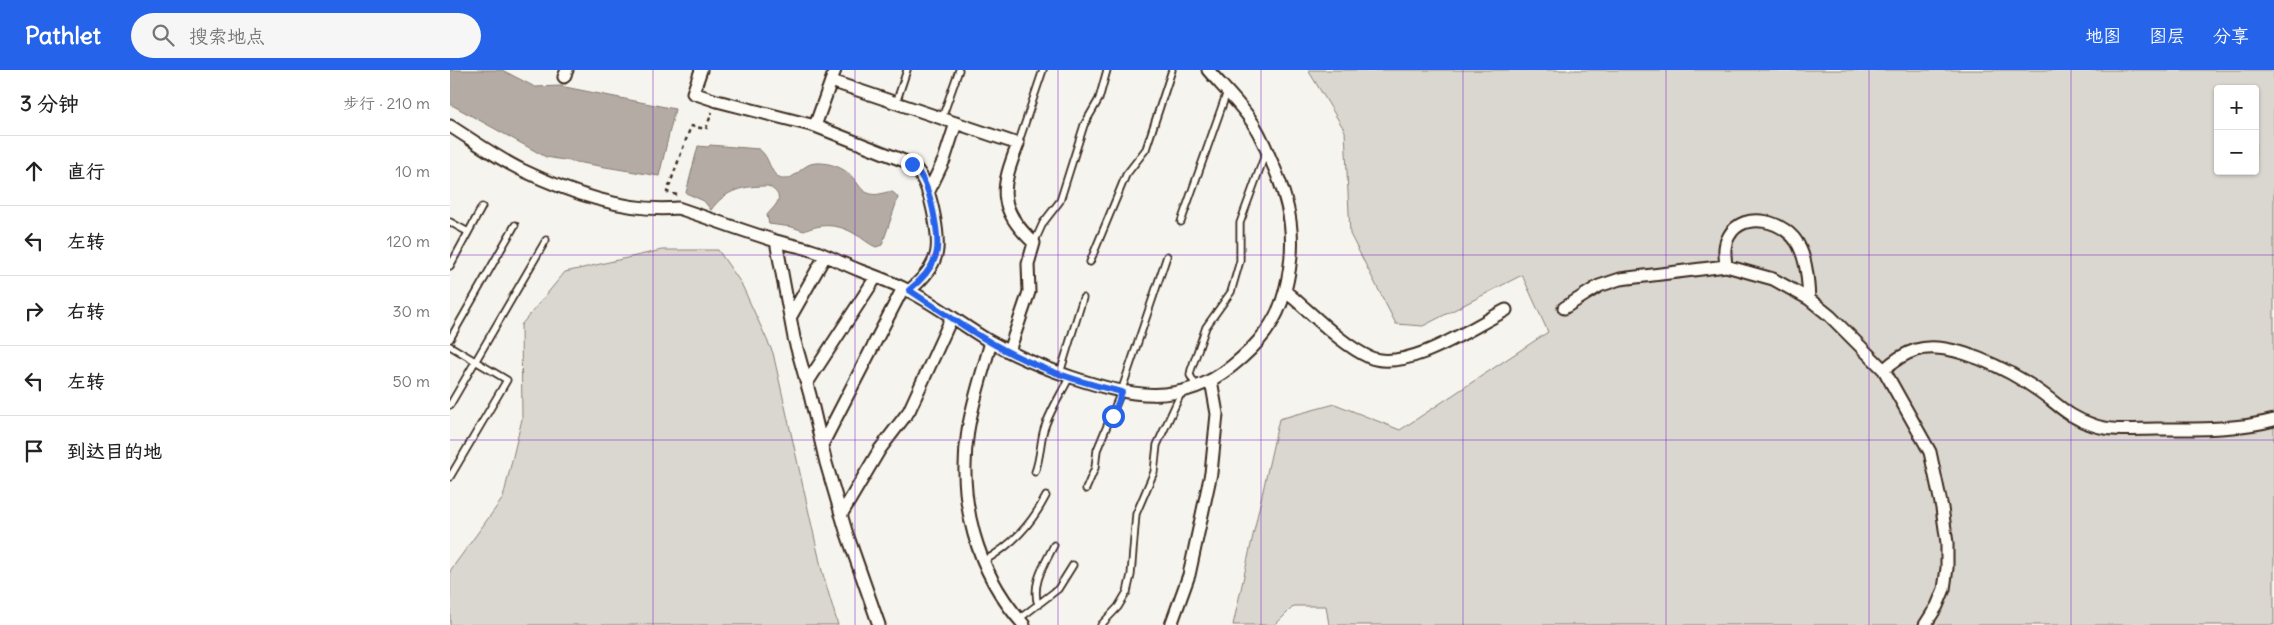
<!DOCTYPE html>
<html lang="zh">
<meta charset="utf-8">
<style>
body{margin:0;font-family:Delius,"LXGW WenKai TC",sans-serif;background:#f6f6f6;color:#222}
.controls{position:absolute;right:15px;top:15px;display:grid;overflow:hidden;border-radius:5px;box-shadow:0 1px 4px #0004}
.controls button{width:45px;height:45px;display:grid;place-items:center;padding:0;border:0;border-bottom:1px solid #e0e0e0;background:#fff;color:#222;font:25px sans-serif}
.stop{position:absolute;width:15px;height:15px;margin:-11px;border:4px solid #2563eb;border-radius:50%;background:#fff}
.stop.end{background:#2563eb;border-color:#fff;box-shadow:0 1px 5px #0008}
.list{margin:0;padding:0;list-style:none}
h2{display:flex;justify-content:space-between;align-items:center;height:65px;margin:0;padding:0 20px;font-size:21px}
h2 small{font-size:16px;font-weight:400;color:#767676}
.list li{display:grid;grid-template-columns:32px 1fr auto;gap:15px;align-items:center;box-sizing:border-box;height:70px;padding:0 20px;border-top:1px solid #e0e0e0}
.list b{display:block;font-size:19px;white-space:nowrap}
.list em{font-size:16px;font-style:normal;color:#767676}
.icon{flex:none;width:28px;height:28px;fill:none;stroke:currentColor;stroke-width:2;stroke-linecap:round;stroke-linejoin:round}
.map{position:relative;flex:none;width:1824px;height:555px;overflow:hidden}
header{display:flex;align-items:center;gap:30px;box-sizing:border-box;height:70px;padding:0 25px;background:#2563eb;color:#fff}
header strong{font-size:24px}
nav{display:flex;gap:28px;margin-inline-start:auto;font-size:18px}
.search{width:350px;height:45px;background:#f6f6f6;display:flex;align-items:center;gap:12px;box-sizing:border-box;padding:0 18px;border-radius:28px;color:#767676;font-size:19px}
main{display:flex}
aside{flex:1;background:#fff}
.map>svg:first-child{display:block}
.green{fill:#dad6d0;stroke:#8a8077;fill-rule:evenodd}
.water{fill:#b4aca4;stroke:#84786e}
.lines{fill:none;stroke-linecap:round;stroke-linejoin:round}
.service-casing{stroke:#3b2a1e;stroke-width:9}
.minor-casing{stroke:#3b2a1e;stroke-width:15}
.path{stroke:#3b2a1e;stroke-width:2.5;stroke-dasharray:4 4;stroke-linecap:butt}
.service{stroke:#fdfcf7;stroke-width:5.5}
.minor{stroke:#fdfcf7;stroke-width:11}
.route{stroke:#2563eb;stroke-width:6}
.grid{fill:none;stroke:#7b2cbf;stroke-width:1;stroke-opacity:0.55}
</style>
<header>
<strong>Pathlet</strong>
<div class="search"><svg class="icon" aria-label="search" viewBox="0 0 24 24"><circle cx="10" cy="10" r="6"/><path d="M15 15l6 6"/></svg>搜索地点</div>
<nav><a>地图</a><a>图层</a><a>分享</a></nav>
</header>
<main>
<aside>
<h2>3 分钟<small>步行 · 210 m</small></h2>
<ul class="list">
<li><svg class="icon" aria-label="ahead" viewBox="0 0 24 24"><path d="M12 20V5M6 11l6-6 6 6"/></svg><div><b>直行</b></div><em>10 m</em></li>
<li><svg class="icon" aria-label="left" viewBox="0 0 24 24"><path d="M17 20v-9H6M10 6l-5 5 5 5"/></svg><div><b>左转</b></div><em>120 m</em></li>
<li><svg class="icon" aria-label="right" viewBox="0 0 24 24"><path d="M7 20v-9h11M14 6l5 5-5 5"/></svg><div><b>右转</b></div><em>30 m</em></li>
<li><svg class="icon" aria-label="left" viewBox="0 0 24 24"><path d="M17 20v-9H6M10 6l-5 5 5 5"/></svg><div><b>左转</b></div><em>50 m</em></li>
<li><svg class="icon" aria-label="arrive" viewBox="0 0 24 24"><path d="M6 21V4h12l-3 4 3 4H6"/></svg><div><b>到达目的地</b></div></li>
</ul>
</aside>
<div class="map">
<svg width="1824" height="555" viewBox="0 0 1824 555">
<rect width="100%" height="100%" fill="#f5f4ee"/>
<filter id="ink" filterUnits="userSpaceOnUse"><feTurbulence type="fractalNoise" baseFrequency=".02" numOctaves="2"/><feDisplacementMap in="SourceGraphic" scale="10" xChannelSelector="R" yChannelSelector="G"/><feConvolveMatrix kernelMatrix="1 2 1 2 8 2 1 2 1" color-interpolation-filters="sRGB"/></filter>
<g filter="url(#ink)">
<path class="green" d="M858,0H1824V555H879L876,536H844L825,555H783L829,349L885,334L950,360L1098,262L1072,205L973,256L946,254L900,164L895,61ZM1768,19H1805V101H1768Z
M212,180H268L291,213L323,283L372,501L388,555H0V501L53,428L72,349L71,255L115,202Z"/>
<path class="water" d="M0,0H52L85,17L110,16L225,39L209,106L96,87L0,34Z
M260,75L309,79C321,88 318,102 331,109C346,111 352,93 366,93C379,92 396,98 404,109C410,116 412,122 421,124C433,127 441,115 448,128L432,175L426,177C418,174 413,168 405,164C389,154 371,153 354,161L342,157L319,154L317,145C326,134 337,127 318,116C294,116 276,119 261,140L254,131L236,123L248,76L258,77Z"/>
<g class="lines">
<g class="service-casing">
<path id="service" d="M446,33L457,0
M492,48L509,0
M568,74L593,0
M0,152L18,162
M731,152L777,22
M584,173L593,153L610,131L634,55L649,29L657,0
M640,192L676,105L696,79L722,0
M0,196L32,137
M0,269L65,155
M0,276L57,310L0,407
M610,303L633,228
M746,316L740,305L741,300L756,257L781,222L790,191V153L816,82
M0,335L96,170
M585,402C590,389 590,376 593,363C598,343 611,325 620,306
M636,419L645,398L647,380L671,322L717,186
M534,491C562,475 581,455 596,426
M588,535C581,513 595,494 604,475
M569,549L608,519L623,495
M651,555L668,537L677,522L681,505L686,444L704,402L707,375L732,321"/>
</g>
<g class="minor-casing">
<path id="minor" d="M251,0L243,23L267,31L365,56L385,0
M114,7L117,0
M381,11L568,74C551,118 546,137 584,173L578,194L579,222L559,281
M0,56C24,71 47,88 72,100C118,122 176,143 228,138C261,149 293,161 326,171C340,175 354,177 367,182C382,188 396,195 411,201C427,207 444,213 459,221C487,235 512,255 539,271C565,286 592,297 621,307C678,326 730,338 782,296C807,276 827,253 835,221C848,170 841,134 820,88C814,73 808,59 798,46C786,30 771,15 758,0
M365,56L462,94C465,98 469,102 471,106C481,122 492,172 485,188C480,202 469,212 459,221
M478,123L494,90L506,53
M326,171L344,268L360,325L376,393L396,461L429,555
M1276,196C1275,185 1273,176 1279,166C1294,139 1337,151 1349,176C1357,192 1358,212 1359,229
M835,221C860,241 890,274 919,287C956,303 1021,258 1056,240
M1114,238L1149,216L1170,209L1276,196L1323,209L1359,229L1380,246L1434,300L1480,382L1492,438L1497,473V498L1494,519L1487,536L1475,555
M341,246L375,186
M541,272C533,301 523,330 518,360C507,430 526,502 574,555
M1434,300C1443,291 1453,284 1466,280C1500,269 1561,301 1589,321C1609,335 1618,347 1643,355C1663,362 1686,359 1707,359C1745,359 1787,360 1824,350
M357,313L426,207
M372,375L453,218
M391,445L430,379L459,341L502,247
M721,555L739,505L761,403L767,344L761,310"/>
</g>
<path class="path" d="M227,125L217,122L241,56L256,59L262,42"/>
<use href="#service" class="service"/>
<use href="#minor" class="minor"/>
</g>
</g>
<g class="lines" filter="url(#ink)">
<path class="route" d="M462,94C465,98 469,102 471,106C481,122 492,172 485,188C480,202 469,212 459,220C499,246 540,276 584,294C611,306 642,315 672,322L663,346"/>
</g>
<path class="grid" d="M203,0V555M405,0V555M608,0V555M811,0V555M1013,0V555M1216,0V555M1419,0V555M1621,0V555M0,185H1824M0,370H1824"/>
</svg>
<div class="controls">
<button>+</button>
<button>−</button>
</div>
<div class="stop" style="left:663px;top:346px"></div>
<div class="stop end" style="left:462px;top:94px"></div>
</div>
</main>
